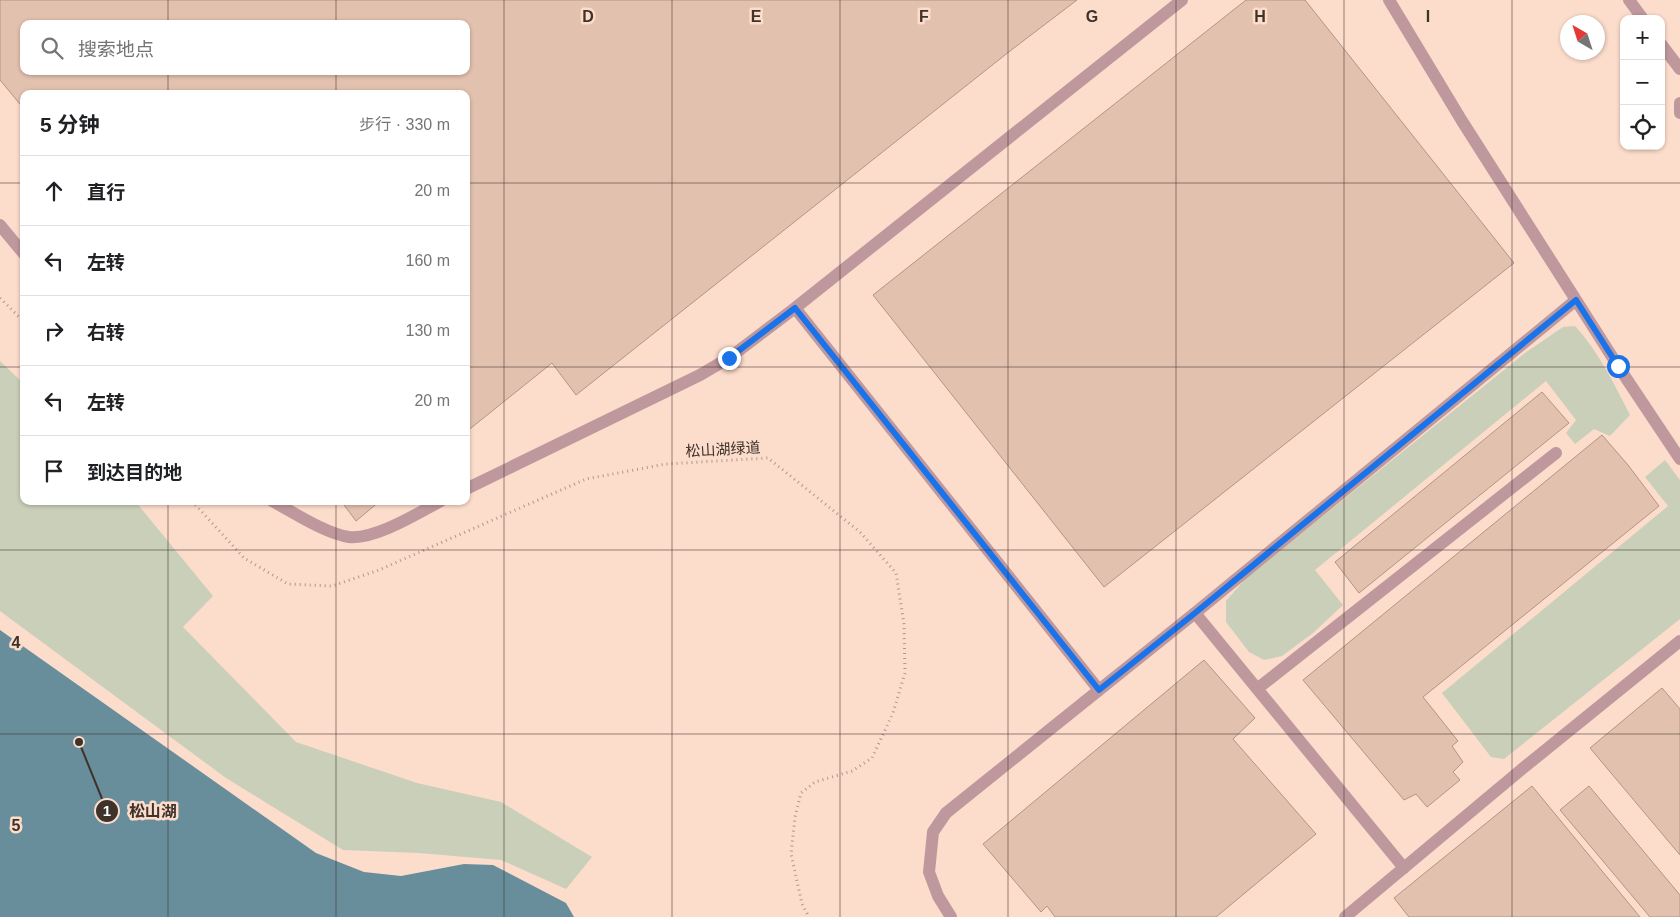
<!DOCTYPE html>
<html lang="zh">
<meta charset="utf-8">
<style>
body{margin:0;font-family:Arial,"Noto Sans SC",sans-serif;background:#f6f6f6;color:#202124}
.controls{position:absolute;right:15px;top:15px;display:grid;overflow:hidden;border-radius:10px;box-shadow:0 1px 4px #0004}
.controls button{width:45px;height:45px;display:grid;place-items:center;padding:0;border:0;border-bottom:1px solid #e0e0e0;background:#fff;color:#202124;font:25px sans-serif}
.compass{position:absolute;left:1560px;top:15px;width:45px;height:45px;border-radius:50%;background:#fff;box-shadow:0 1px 4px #0004;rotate:321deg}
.stop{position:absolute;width:15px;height:15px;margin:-11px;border:4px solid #1a73e8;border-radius:50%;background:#fff}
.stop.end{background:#1a73e8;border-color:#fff;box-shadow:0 1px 5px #0008}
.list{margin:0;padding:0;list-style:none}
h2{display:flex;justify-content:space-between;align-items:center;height:65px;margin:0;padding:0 20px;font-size:21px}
h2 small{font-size:16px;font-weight:400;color:#757577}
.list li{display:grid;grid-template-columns:32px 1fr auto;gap:15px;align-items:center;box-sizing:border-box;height:70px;padding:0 20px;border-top:1px solid #e0e0e0}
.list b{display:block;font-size:19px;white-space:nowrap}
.list em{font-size:16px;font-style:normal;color:#757577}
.icon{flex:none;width:28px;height:28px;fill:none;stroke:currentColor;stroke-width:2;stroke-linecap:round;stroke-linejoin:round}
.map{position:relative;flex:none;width:1680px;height:917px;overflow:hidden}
.search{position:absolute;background:#fff;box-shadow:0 1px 4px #0004;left:20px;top:20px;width:450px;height:55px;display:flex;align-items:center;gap:12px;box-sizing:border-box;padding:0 18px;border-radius:10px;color:#757577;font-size:19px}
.panel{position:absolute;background:#fff;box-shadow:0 1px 4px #0004;left:20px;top:90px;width:450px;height:415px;border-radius:10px}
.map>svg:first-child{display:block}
.green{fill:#cacfb9}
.water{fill:#688e9b}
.building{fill:#e3c1af;stroke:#b29585;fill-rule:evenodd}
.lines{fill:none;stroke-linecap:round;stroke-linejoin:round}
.path{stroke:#b0988b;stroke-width:3;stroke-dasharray:1 4;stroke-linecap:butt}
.minor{stroke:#bf989d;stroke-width:12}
.route{stroke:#1a73e8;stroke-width:6}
.grid{fill:none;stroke:#3e322b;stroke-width:1;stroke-opacity:0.55}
.labels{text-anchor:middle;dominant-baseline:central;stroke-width:5;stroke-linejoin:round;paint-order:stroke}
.street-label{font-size:15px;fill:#3e322b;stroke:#fcdccb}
.grid-label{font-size:16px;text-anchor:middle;font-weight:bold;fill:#3e322b;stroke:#fcdccb;stroke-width:5;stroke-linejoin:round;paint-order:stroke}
.leader{fill:none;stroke:#3e322b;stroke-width:2}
.callout-dot{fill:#3e322b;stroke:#fcdccb;stroke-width:2}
.mark-label{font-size:15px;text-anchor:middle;font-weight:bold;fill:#fff}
.callout-label{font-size:16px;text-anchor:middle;font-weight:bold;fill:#3e322b;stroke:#fcdccb;stroke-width:5;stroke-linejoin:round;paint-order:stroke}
</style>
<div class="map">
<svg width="1680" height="917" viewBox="0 0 1680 917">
<rect width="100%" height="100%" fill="#fcdccb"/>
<path class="green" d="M1575,326C1599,352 1614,384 1630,415L1610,436L1594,429L1575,444L1566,433L1576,420L1546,381L1315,570L1343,605L1313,633L1282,656L1264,660L1249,652L1226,622V601L1246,578L1525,353L1563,327Z
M0,361L24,384V501H135L213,596L183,627L296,742L417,783L501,802L592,857L566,889L501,860L419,853L343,850L226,778L0,611Z
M1665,460L1680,480V619L1504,759L1491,757L1442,693L1668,506L1645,477Z"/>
<path class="water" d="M0,630L316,853L364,872L401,876L464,864L493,865L566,903L574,917H0Z"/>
<path class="building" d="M0,0H1077L1010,51L576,395L552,363L466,432V94H24V109L0,80ZM24,24H466V71H24Z
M1246,0H1305L1514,263L1104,587L873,295Z
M1542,392L1569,423L1359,593L1335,562Z
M1602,435L1628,465L1659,506L1423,697L1458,741L1452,746L1463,762L1453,772L1460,780L1427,807L1416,794L1404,800L1303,680Z
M341,501H380L356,521Z
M1204,660L1255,718L1233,739L1316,834L1216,917H1055L1047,906L1041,912L983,844Z
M1662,688L1680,709V855L1590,748Z
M1532,786L1640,917H1409L1394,898Z
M1589,786L1680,895V917H1650L1560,810Z"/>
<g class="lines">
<path class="path" d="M0,298L24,322
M192,501L244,558L288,584L332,586L379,570L586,479L666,464L768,458L860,532L896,573L904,624L905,673L893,713L872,758L852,771L815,782L801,793L795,817L791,854L802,904L809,917"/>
<path class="minor" d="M1389,0L1462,121L1618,366L1680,459
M1629,0L1643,19
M1661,44L1680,69
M1680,103V113
M0,225L24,254
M795,308L1099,690
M466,489L700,375L729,358L795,308L1182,0
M272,501C293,512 326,534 349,537C375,540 418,513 441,501
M1195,613L1404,868
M1257,689L1556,453
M951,917L938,896L929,872L933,832L946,813L1195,613L1576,300
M1345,917L1522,769L1680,641"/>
</g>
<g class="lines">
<path class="route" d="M729,358L795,308L1099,690L1195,613L1576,300L1618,366"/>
</g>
<path class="grid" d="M168,0V24M336,0V24M504,0V917M672,0V917M840,0V917M1008,0V917M1176,0V917M1344,0V917M1512,0V917M168,71V94M336,71V94M0,183H24M466,183H1680M0,367H24M466,367H1680M168,501V917M336,501V917M0,550H1680M0,734H1680"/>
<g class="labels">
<g class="street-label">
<text transform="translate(723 449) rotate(-3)">松山湖绿道</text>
</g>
</g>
<g class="grid-label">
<text x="588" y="22">D</text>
<text x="756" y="22">E</text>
<text x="924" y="22">F</text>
<text x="1092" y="22">G</text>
<text x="1260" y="22">H</text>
<text x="1428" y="22">I</text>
<text x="16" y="648">4</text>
<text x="16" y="831">5</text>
</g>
<path class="leader" d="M79 742L107 811"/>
<g class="callout-dot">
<circle cx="79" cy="742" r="5"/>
<circle cx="107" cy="811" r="12"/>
</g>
<g class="mark-label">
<text x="107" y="816">1</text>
</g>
<g class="callout-label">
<text x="153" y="817">松山湖</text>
</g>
</svg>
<div class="controls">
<button>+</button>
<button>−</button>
<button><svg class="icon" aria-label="locate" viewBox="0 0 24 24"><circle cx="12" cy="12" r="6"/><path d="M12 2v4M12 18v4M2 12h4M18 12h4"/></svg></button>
</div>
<svg class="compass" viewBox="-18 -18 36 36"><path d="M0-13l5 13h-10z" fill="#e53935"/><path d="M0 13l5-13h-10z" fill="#757577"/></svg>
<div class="stop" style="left:1618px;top:366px"></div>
<div class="stop end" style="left:729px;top:358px"></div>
<div class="search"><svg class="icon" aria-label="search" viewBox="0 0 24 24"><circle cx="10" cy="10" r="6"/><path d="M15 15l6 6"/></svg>搜索地点</div>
<section class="panel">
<h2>5 分钟<small>步行 · 330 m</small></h2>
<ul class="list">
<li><svg class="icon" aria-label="ahead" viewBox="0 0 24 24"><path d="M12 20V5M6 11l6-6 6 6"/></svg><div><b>直行</b></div><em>20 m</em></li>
<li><svg class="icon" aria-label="left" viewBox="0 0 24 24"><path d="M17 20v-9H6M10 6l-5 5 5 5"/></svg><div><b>左转</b></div><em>160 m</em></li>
<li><svg class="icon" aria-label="right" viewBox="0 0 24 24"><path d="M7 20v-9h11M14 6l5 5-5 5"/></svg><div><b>右转</b></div><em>130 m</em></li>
<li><svg class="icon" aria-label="left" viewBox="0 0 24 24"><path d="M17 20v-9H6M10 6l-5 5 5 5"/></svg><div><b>左转</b></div><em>20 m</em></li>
<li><svg class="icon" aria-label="arrive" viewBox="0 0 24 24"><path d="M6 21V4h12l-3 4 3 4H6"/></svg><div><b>到达目的地</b></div></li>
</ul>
</section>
</div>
